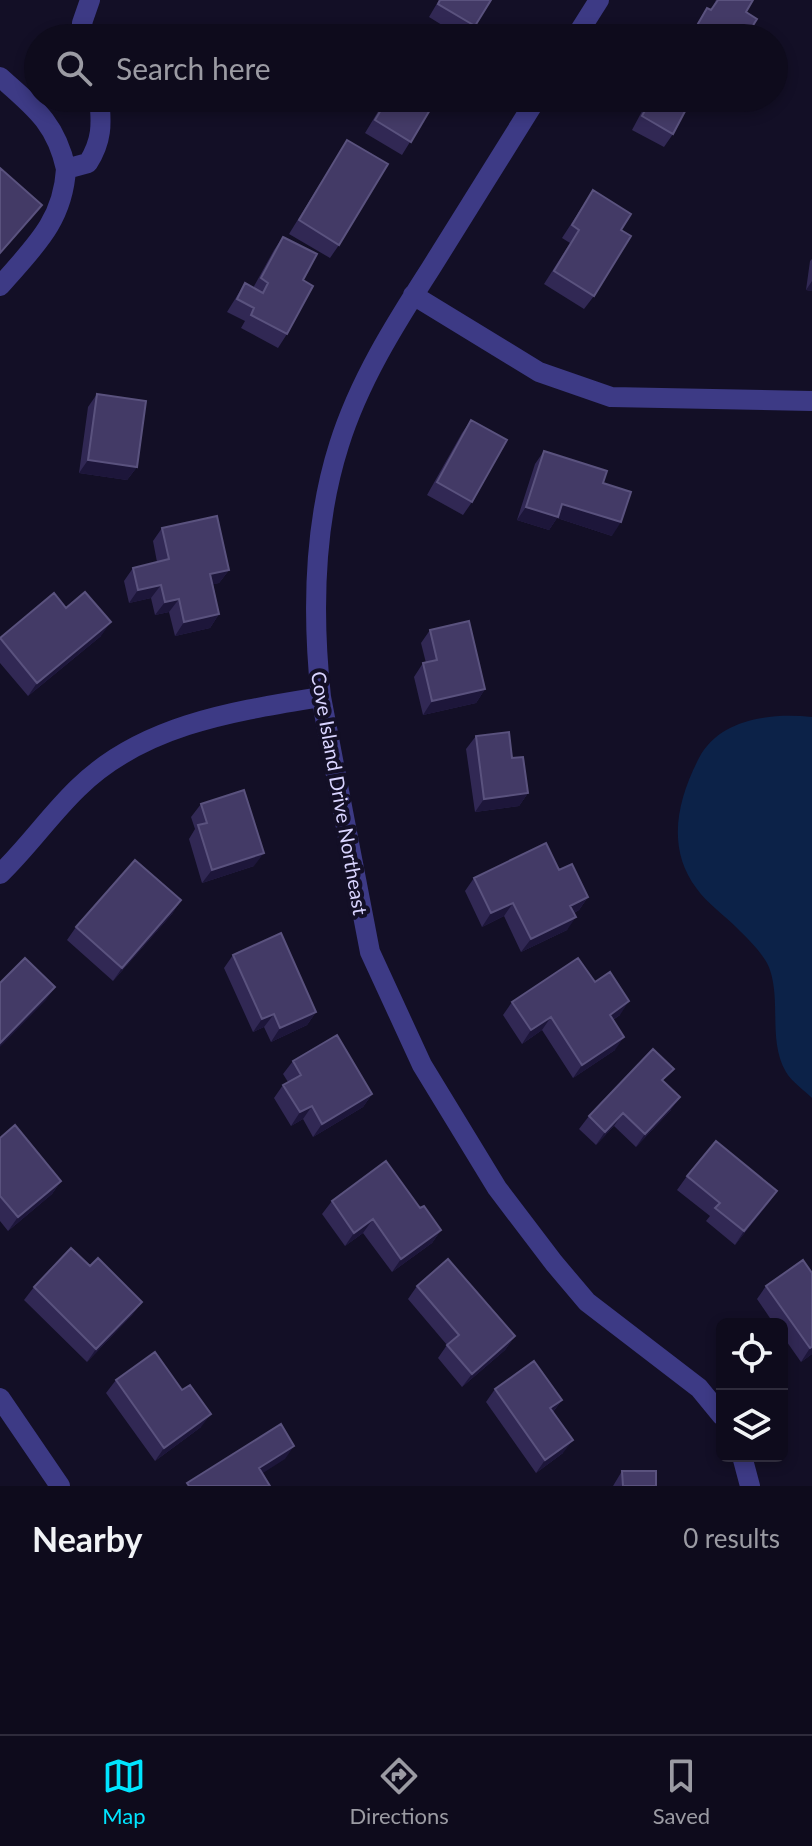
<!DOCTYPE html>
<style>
body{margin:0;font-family:Lato,sans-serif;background:#1c1929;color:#f1f3f6}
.controls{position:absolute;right:24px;bottom:24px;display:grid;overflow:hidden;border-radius:12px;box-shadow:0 4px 12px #0003}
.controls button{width:72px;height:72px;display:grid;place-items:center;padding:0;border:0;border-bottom:2px solid #2e2b3b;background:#0e0b1c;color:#f1f3f6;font:40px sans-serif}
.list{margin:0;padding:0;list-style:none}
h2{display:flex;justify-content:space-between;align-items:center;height:104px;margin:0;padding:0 32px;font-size:34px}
h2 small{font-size:26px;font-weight:400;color:#9b9ba3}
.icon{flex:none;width:44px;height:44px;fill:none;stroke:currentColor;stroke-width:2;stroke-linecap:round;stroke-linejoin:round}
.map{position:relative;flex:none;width:812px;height:1486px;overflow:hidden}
.search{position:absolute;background:#0e0b1c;box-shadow:0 4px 12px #0003;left:24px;right:24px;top:24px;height:88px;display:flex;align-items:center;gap:20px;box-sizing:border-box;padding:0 28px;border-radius:44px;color:#9b9ba3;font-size:30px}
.sheet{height:248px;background:#0e0b1c}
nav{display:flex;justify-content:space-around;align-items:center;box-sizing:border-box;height:112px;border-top:2px solid #2e2b3b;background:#0e0b1c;font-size:22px;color:#9b9ba3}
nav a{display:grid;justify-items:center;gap:4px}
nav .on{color:#00e5ff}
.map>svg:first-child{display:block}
.water{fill:#0c2248}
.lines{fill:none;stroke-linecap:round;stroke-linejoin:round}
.minor{stroke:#3d3a85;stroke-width:20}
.wall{fill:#312854}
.shaded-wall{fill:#1d163a}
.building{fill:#433a66;stroke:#5a527e;stroke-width:2}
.labels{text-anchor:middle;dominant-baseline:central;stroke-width:8;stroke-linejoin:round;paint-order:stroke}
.street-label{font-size:20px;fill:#d9d4ff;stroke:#130f26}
</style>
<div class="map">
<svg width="812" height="1486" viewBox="0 0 812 1486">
<rect width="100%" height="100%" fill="#130f26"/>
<path class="water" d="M812,717V1098C804,1090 792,1082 786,1072C768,1041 781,1003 770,970C765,955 748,939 736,927C724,915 707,903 697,889C666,848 677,801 699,758C720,718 771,713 812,717Z"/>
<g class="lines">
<path class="minor" d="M86,38L82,23L90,0
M575,38L599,0
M0,77C34,107 56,123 66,169
M537,98C502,155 466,211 431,268C395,324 359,381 339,445C313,527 312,613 321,697L370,952L422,1065L497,1188L554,1263L587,1302L699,1388L722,1416
M0,286C33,248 63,222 66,169L88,163C102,141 102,124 99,98
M413,295L539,372L611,397L812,401
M0,874C28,847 50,815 78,788C143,724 236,711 321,697
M0,1398L60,1486
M742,1456L750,1486"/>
</g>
<path class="wall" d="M439,0H491L467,38H463L429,17Z
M716,0H753L746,12L745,38H688L707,8L711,10Z
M381,98H437L402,155L365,133L385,100Z
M649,98H692L673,134L664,147L632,130Z
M347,140L339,245L330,258L289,234Z
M593,190L621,230L594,296L584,309L544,284L570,243L562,238Z
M283,237L303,280L287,334L278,348L241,328L245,321L227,312L245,283L253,288L274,250Z
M812,259V291L806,290L810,261Z
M97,394L137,467L127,480L79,473L88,407Z
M471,420L472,502L463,515L427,495L462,433Z
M544,451L603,483L612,536L557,518L549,530L517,520L535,464Z
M162,528L229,570L219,583L213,584L219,614L210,628L175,636L169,612L155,615L151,598L129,603L124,581L133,568L157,562L153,541Z
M66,608L101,636L28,696L0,663V638Z
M430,630L485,689L476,703L423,715L414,677L423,663H426L421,643Z
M476,736L512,758L528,793L519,806L475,812L466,749Z
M201,804L254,866L202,883L189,839L195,829L191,817Z
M559,870L588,897L579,910L574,913L567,930L521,952L504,916L482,927L465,891L474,878Z
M181,900L172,914L113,981L67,940L76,927Z
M233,955L316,1012L307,1025L271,1042L264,1027L253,1032L224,968Z
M595,982L620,1015L613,1020L615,1050L573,1078L542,1030L522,1044L503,1015L512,1002Z
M293,1061L372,1094L363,1107L313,1137L303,1119L291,1126L274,1098L283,1085L288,1082L283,1074Z
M664,1082L671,1110L636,1147L614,1126L596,1145L579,1129L589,1116Z
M0,1138L61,1181L52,1194L8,1231L0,1221Z
M687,1176L777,1191L735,1245L706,1221L710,1216L677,1190Z
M332,1201L420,1208L441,1230L432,1243L392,1272L363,1233L345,1246L322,1214Z
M90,1266L142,1302L132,1315L87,1362L24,1300L34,1287Z
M812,1273V1354L801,1362L782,1335V1324H774L757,1299L766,1286Z
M417,1286L515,1336L505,1350L462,1387L438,1358L447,1345L408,1299Z
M116,1380L182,1390L201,1427L155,1461L106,1393Z
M495,1389L562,1400L553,1412L563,1453L536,1473L486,1402Z
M622,1471L656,1486H613Z"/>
<path class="shaded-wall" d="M812,281V291L806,290Z
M88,460L137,467L127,480L79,473Z
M562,504L621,522L612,536L557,518L549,530L517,520L526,507Z
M229,570L219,583L201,587L210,574Z
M161,585L151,598L129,603L138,590Z
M179,599L169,612L155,615L165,602Z
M219,614L210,628L175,636L184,622Z
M111,622L101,636L28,696L37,683Z
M485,689L476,703L423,715L432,701Z
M528,793L519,806L475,812L484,799Z
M264,853L254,866L202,883L212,870Z
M588,897L579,910L561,919L570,906Z
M181,900L172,914L113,981L122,968Z
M513,903L504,916L482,927L491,913Z
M576,917L567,930L521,952L531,939Z
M55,987L46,1000L0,1047V1043Z
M629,1001L620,1015L600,1028L610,1015Z
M316,1012L307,1025L271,1042L280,1028Z
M274,1014L264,1027L253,1032L262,1019Z
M551,1017L542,1030L522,1044L531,1030Z
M624,1037L615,1050L573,1078L582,1065Z
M372,1094L363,1107L313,1137L322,1124Z
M680,1097L671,1110L636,1147L645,1134Z
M312,1106L303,1119L291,1126L300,1112Z
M623,1113L614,1126L596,1145L605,1132Z
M61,1181L52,1194L8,1231L18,1217Z
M777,1191L768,1204L735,1245L744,1231Z
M373,1219L363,1233L345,1246L354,1233Z
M441,1230L432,1243L392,1272L401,1259Z
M142,1302L132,1315L87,1362L96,1349Z
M515,1336L505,1350L462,1387L472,1374Z
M812,1347V1354L801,1362L810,1348Z
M562,1400L552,1413L550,1408Z
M211,1414L201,1427L155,1461L164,1448Z
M573,1440L563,1453L536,1473L545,1460Z
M294,1446L285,1459L249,1482L259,1468Z"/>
<path class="building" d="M440,0H491L475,26L438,4Z
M718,0H753L746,12L757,19L745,38H709L695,29L707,8L711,10Z
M404,32L414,38H400Z
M388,98H437L411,142L375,120Z
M652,98H692L673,134L642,116Z
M347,140L388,164L339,245L299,220Z
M0,168L42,205L0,253Z
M593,190L631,214L621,230L631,236L594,296L554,271L579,230L572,225Z
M283,237L317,254L303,280L313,286L287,334L251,315L254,308L237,299L245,283L263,293L268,283L261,278Z
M97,394L146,401L137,467L88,460Z
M471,420L507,440L472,502L437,482Z
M544,451L607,471L603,483L631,492L621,522L562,504L558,517L526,507Z
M217,516L229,570L210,574L219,614L184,622L179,599L165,602L161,585L138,590L133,568L169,559L162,528Z
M85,592L111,622L37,683L0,638L54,593L66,608Z
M469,621L485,689L432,701L423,663L437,660L430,630Z
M509,732L512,758L523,757L528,793L484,799L476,736Z
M244,790L264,853L212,870L198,825L207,823L201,804Z
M546,843L559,870L572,864L588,897L570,906L576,917L531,939L513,903L491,913L474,878Z
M135,860L181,900L122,968L76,927Z
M281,933L316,1012L280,1028L274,1014L262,1019L233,955Z
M25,958L55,987L0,1043V983Z
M578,958L595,982L610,972L629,1001L610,1015L624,1037L582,1065L551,1017L531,1030L512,1002Z
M337,1035L372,1094L322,1124L312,1106L300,1112L283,1085L301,1075L293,1061Z
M653,1049L674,1069L662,1080L680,1097L645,1134L623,1113L605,1132L589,1116Z
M15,1125L61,1181L18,1217L0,1196V1138Z
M716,1141L777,1191L744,1231L715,1208L720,1203L687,1176Z
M386,1161L420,1208L424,1206L441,1230L401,1259L373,1219L354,1233L332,1201Z
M71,1248L90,1266L98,1258L142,1302L96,1349L34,1287Z
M448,1259L515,1336L472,1374L447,1345L459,1335L417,1286Z
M803,1260L812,1273V1347L810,1348L766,1286Z
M155,1352L182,1390L190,1385L211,1414L164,1448L116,1380Z
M534,1361L562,1400L550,1408L573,1440L545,1460L495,1389Z
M281,1424L294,1446L259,1468L270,1486H189L187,1483Z
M622,1471H656V1486H623Z"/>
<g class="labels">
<g class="street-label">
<text transform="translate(340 793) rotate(80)">Cove Island Drive Northeast</text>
</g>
</g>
</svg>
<div class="controls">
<button><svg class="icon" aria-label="locate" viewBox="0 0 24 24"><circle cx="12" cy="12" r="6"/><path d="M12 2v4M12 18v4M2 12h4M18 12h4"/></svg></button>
<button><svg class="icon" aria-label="layers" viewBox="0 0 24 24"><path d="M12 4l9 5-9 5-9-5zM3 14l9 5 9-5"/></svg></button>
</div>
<div class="search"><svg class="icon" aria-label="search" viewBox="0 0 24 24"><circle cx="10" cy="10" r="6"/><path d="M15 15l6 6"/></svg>Search here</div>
</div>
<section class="sheet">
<h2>Nearby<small>0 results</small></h2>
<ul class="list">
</ul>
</section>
<nav>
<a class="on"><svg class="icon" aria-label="map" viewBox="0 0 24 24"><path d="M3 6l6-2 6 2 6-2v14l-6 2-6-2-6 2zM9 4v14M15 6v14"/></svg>Map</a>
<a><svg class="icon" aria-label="directions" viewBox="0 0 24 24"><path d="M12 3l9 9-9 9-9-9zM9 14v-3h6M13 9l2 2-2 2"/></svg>Directions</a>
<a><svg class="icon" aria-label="saved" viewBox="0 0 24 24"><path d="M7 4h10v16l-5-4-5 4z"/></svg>Saved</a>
</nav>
